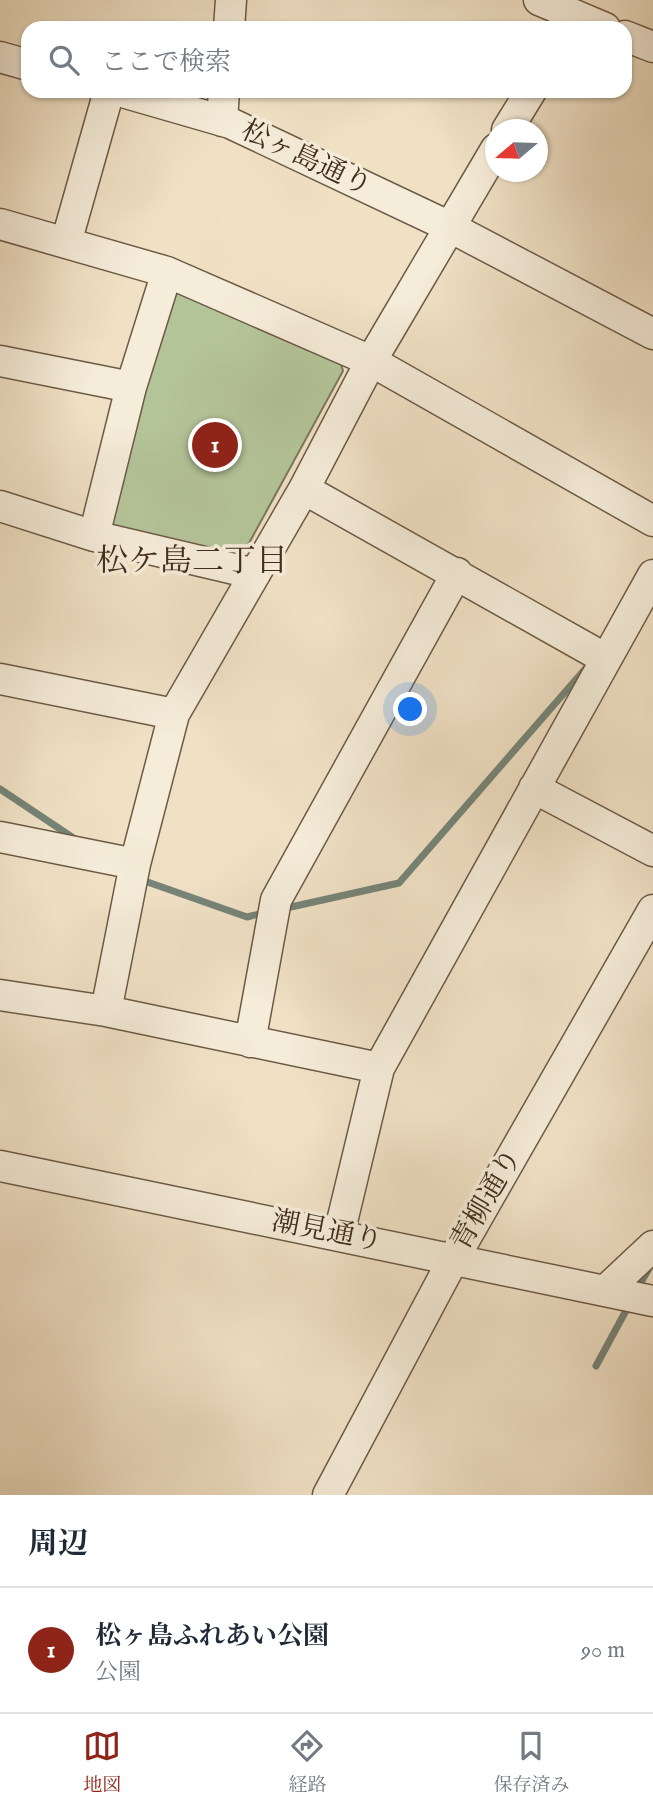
<!DOCTYPE html>
<html lang="ja">
<meta charset="utf-8">
<style>
body{margin:0;font-family:"IM FELL English","Noto Serif JP",serif;background:#f6f6f7;color:#1f2937}
.compass{position:absolute;left:485px;top:119px;width:63px;height:63px;border-radius:50%;background:#fff;box-shadow:0 2px 5px #0004;rotate:251deg}
.you{position:absolute;left:411px;top:710px;width:24px;height:24px;margin:-18px;border:5px solid #fff;border-radius:50%;background:#1a73e8;box-shadow:0 0 0 10px #1a73e833}
.badge{display:grid;place-items:center;width:46px;height:46px;border-radius:50%;background:#8f2418;color:#fff;font-size:23px;font-weight:700}
.pin{position:absolute;translate:-50% -50%;border:4px solid #fff;box-shadow:0 2px 7px #0006}
.list{margin:0;padding:0;list-style:none}
h2{display:flex;justify-content:space-between;align-items:center;height:91px;margin:0;padding:0 28px;font-size:30px}
h2 small{font-size:23px;font-weight:400;color:#747a83}
.list li{display:grid;grid-template-columns:46px 1fr auto;gap:21px;align-items:center;box-sizing:border-box;height:126px;padding:0 28px;border-top:2px solid #e0e1e3}
.list b{display:block;font-size:26px;white-space:nowrap}
.list p{margin:0;font-size:23px;white-space:nowrap;color:#747a83}
.list em{font-size:23px;font-style:normal;color:#747a83}
.icon{flex:none;width:38px;height:38px;fill:none;stroke:currentColor;stroke-width:2;stroke-linecap:round;stroke-linejoin:round}
.map{position:relative;flex:none;width:653px;height:1495px;overflow:hidden}
.search{position:absolute;background:#fff;box-shadow:0 2px 5px #0004;left:21px;right:21px;top:21px;height:77px;display:flex;align-items:center;gap:18px;box-sizing:border-box;padding:0 24px;border-radius:21px;color:#747a83;font-size:26px}
.sheet{height:217px;background:#fff}
nav{display:flex;justify-content:space-around;align-items:center;box-sizing:border-box;height:98px;border-top:2px solid #e0e1e3;background:#fff;font-size:19px;color:#747a83}
nav a{display:grid;justify-items:center;gap:4px}
nav .on{color:#8f2418}
.map>svg:first-child{display:block}
.green{fill:#b4c499;stroke:#7a785a;stroke-width:2}
.lines{fill:none;stroke-linecap:round;stroke-linejoin:round}
.stream{stroke:#768477;stroke-width:7}
.minor-casing{stroke:#6d5a46;stroke-width:33}
.minor{stroke:#f5ecd9;stroke-width:30}
.labels{text-anchor:middle;dominant-baseline:central;stroke-width:7;stroke-linejoin:round;paint-order:stroke}
.street-label{font-size:28px;fill:#412d1b;stroke:#f5ecd9}
.quarter-label{font-size:32px;fill:#412d1b;stroke:#f5ecd9}
</style>
<div class="map">
<svg width="653" height="1495" viewBox="0 0 653 1495">
<rect width="100%" height="100%" fill="#f0e1c5"/>
<filter id="stains"><feTurbulence type="fractalNoise" baseFrequency=".00286" numOctaves="4"/><feColorMatrix values="0 0 0 0 .2 0 0 0 0 .09 0 0 0 0 .02 0 0 0 .5 -.17"/></filter>
<radialGradient id="worn" r=".72"><stop offset=".6" stop-color="#630" stop-opacity="0"/><stop offset="1" stop-color="#630" stop-opacity=".3"/></radialGradient>
<path class="green" d="M177,287L340,361L343,371L248,545L235,556L112,530L109,519L168,293Z"/>
<g class="lines">
<path class="stream" d="M0,789L78,841
M139,879L247,917L267,912
M282,909L399,883L586,668
M636,1291L651,1265
M596,1366L629,1305"/>
<g class="minor-casing">
<path id="minor" d="M539,0L605,28
M229,28L231,0
M625,36L653,47
M0,57L28,65
M119,91L230,123L448,226L653,334
M222,121L224,91
M507,130L531,91
M0,224L167,272L371,361L653,521
M66,243L109,91
M0,361L131,387
M304,489L606,659
M0,506L94,536L255,574
M94,536L131,387L167,272
M0,679L174,714
M534,788L653,851
M0,837L135,864
M0,995L106,1011L379,1068
M106,1011L135,864L174,714L304,489L371,361L496,149
M250,1042L276,900L457,573
M0,1166L653,1301
M339,1234L379,1068L653,575
M605,1291L653,1246
M328,1495L454,1258L653,910"/>
</g>
<use href="#minor" class="minor"/>
</g>
<g class="labels">
<g class="street-label">
<text transform="translate(306 159) rotate(25)">松ヶ島通り</text>
<text transform="translate(487 1200) rotate(-60)">青柳通り</text>
<text transform="translate(327 1232) rotate(11)">潮見通り</text>
</g>
<g class="quarter-label">
<text x="192" y="562">松ケ島二丁目</text>
</g>
</g>
<rect width="100%" height="100%" filter="url(#stains)"/>
<rect width="100%" height="100%" fill="url(#worn)"/>
</svg>
<svg class="compass" viewBox="-18 -18 36 36"><path d="M0-13l5 13h-10z" fill="#e53935"/><path d="M0 13l5-13h-10z" fill="#747a83"/></svg>
<div class="you"></div>
<div class="pin badge" style="left:215px;top:445px">1</div>
<div class="search"><svg class="icon" aria-label="search" viewBox="0 0 24 24"><circle cx="10" cy="10" r="6"/><path d="M15 15l6 6"/></svg>ここで検索</div>
</div>
<section class="sheet">
<h2>周辺<small></small></h2>
<ul class="list">
<li><span class="badge">1</span><div><b>松ヶ島ふれあい公園</b><p>公園</p></div><em>90 m</em></li>
</ul>
</section>
<nav>
<a class="on"><svg class="icon" aria-label="map" viewBox="0 0 24 24"><path d="M3 6l6-2 6 2 6-2v14l-6 2-6-2-6 2zM9 4v14M15 6v14"/></svg>地図</a>
<a><svg class="icon" aria-label="directions" viewBox="0 0 24 24"><path d="M12 3l9 9-9 9-9-9zM9 14v-3h6M13 9l2 2-2 2"/></svg>経路</a>
<a><svg class="icon" aria-label="saved" viewBox="0 0 24 24"><path d="M7 4h10v16l-5-4-5 4z"/></svg>保存済み</a>
</nav>
